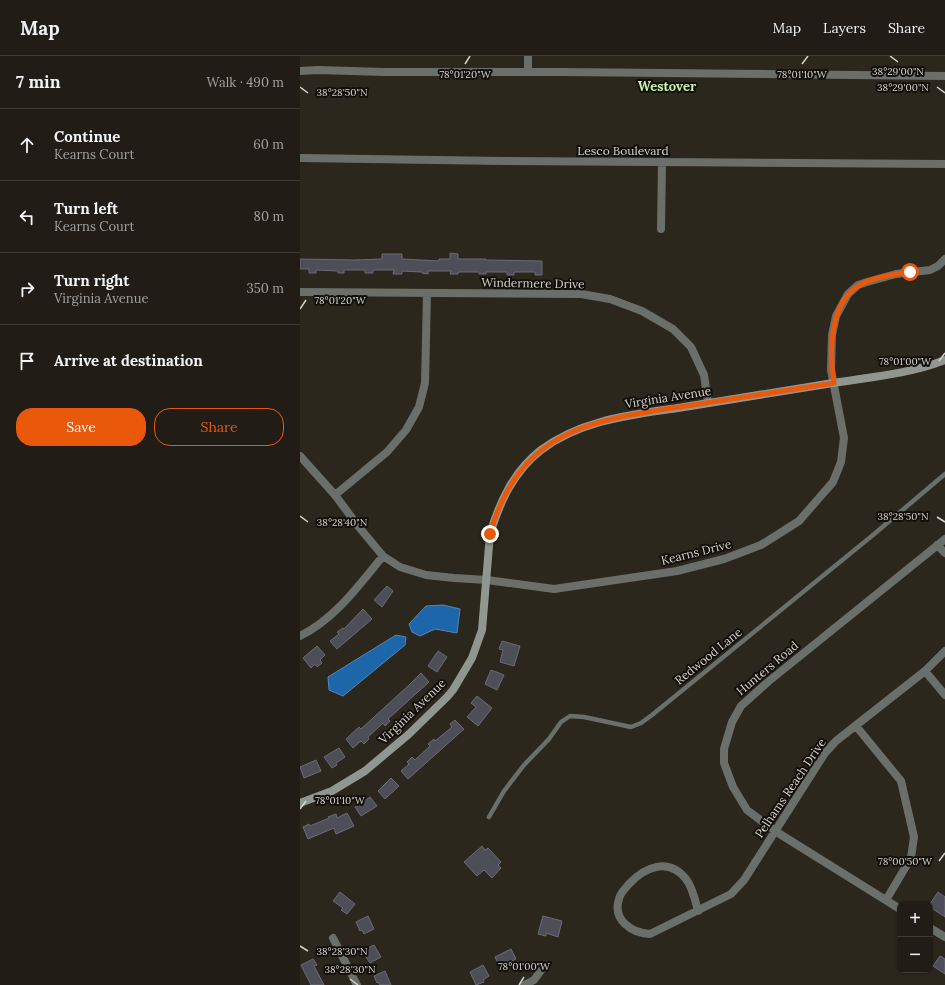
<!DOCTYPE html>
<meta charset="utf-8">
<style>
body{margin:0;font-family:Lora,serif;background:#2d2a23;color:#f1f3f6}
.controls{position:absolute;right:12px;bottom:12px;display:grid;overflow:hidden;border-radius:8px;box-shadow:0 1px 3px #0004}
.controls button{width:36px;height:36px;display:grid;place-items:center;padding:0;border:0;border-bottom:1px solid #3e3b35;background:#211d16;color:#f1f3f6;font:20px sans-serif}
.stop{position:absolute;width:12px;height:12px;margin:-9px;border:3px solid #ea580c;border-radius:50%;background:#fff}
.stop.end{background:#ea580c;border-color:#fff;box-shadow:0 1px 4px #0008}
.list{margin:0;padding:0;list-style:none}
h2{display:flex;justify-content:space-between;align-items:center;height:52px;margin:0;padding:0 16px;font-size:17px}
h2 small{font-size:13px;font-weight:400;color:#a2a2a1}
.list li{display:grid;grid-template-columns:26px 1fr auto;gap:12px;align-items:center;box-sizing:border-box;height:72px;padding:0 16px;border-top:1px solid #3e3b35}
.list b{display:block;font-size:15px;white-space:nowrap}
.list p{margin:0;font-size:13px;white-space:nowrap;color:#a2a2a1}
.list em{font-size:13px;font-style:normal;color:#a2a2a1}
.actions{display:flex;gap:8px;padding:12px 16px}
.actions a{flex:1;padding:9px 0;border:1px solid #ea580c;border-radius:16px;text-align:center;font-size:14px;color:#ea580c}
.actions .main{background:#ea580c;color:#fff}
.icon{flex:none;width:22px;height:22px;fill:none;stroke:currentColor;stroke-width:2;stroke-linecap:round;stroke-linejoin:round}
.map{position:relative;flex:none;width:645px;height:929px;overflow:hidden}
header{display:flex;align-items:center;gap:24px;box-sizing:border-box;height:56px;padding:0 20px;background:#211d16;border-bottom:1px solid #3e3b35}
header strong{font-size:19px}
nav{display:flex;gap:22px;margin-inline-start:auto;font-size:14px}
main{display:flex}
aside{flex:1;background:#211d16}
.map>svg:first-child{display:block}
.water{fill:#1e66aa;stroke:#5586b4}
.building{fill:#4e4e59;stroke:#6a6b77}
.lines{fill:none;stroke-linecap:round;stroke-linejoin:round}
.lane{stroke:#6b6f6a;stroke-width:4.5}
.street{stroke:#6b6f6a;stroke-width:8}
.secondary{stroke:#909790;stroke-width:8}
.route{stroke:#ea580c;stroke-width:5}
.ticks{fill:none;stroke:#d5d1cb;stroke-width:1.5}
.labels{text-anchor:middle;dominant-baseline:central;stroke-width:4;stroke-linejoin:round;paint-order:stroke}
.street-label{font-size:12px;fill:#d5d1cb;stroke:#13100c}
.neighbourhood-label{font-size:13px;font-weight:bold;fill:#c9f1ab;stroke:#13100c}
.ticks-label{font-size:10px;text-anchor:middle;fill:#d5d1cb;stroke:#13100c;stroke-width:4;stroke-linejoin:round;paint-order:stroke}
</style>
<header>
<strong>Map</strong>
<nav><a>Map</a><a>Layers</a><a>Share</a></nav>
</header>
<main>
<aside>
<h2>7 min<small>Walk · 490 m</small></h2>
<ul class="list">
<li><svg class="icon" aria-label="ahead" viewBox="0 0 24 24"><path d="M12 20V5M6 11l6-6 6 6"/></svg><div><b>Continue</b><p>Kearns Court</p></div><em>60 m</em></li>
<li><svg class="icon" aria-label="left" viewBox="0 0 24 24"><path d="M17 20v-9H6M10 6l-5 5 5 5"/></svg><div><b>Turn left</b><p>Kearns Court</p></div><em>80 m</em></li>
<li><svg class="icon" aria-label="right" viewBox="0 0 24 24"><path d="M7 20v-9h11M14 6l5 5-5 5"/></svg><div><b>Turn right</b><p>Virginia Avenue</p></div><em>350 m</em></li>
<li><svg class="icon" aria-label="arrive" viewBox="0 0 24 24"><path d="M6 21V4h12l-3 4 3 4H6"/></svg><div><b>Arrive at destination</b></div></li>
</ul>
<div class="actions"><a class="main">Save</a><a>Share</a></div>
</aside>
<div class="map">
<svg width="645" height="929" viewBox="0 0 645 929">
<rect width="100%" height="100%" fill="#2c271d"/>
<path class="water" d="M143,549L160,553L157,577L135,573L120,580L112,576L109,568L126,550Z
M96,579L106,581L105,589L43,640L29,634L28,621Z"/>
<path class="building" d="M150,197L158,198V203H186V204L242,205V219H235V216H214V219H207V216H186V218H179V216H158V218H150L151,215H128V218L122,217V216L102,215V218H93L94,214H73V217H65V214H44V217H38V215L16,214V217H9V213H0V203L54,204L82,203V198H102V203L139,205V203H150Z
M87,530L93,535L82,551L74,544Z
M63,553L72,563L37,593L30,585L39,578L37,576L43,572L44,573Z
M202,585L220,590L214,610L200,606L203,594L199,593Z
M17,590L25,599L20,604L22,607L17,611L15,608L11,612L3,602Z
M138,595L147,601L137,616L128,610Z
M191,614L204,619L197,634L185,628Z
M121,617L129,626L88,663L90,665L85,670L83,667L68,681L69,683L64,688L61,685L53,692L46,683L59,671L61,673L108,630Z
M177,640L192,652L178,670L167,661L176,651L171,647Z
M155,664L164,673L108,723L101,715L109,708L107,706L112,701L115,704L130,690L128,688L134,683L135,685L152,671L150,668Z
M39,692L45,701L36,707L37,709L32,712L24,701Z
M16,704L21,715L4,722L0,711Z
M91,722L99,730L85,743L78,735Z
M70,741L77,750L61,760L55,751Z
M47,757L54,770L36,778L34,772L8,783L3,771L9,768L10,770L29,762L28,761L36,758L37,762Z
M182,790L185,794L188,792L201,806L198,809L201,812L192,822L184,814L177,820L164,806Z
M40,836L55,848L47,858L41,854L43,852L33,845Z
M638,836L645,841V861L630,851V848Z
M68,860L74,873L64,878L62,874L60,875L56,866Z
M243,860L262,865L258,881L246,877V880L238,878Z
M74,889L81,901L70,907L62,895Z
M211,893L216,903L206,908L207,910L201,913L195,901Z
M640,900L645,903V918L633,910Z
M13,903L17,909L14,910L24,929H11L1,909Z
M183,909L189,920L183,924L184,926L176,929L170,916Z
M85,915L91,929H80L78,926L77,927L74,920Z"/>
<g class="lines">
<path class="lane" d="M189,761L204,735L224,709L249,683L261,666L270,660L284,661L331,671L341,667L352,659L573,479L645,418"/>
<path class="street" d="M228,0V16
M0,15L18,14L84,16H262L645,20
M0,102L203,105L645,108
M361,173L362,106
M0,236L281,238L310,243L342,255L373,273L391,291L404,319L408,347
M0,400L35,439L58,470L83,500L100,511L126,519L154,522L187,524L254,533L377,515L424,503L461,489L499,465L533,426L541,406L544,382L531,314L532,279L536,260L548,238L558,229L567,226L596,218L630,214L638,210L645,203
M35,439L87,396L106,374L119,351L125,327L127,238
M637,489L645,497
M0,580C35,563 59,529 83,500
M625,615L645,639
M556,670L601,725L614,781L611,802L586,844
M600,853L475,775L447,754L433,731L424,707V693L432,666L441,650L469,625L645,483
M398,855C395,844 393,832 386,823C368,801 345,811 329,828C325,833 320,837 319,843C312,864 332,877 350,878L431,838L444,824L525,697L536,685L625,615L645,595
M630,872L645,881
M33,882L57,929
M224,929L234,924L245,909"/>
<path class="secondary" d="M0,747L32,735L65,715L109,678L147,641L153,634L172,602L182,574L190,478C200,445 214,415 241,394C281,364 330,359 378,352C430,344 481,335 533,327C570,321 610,318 645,304"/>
</g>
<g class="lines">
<path class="route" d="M190,478C221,369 297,364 393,349C440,342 487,334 534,327C529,297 529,246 560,229C573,221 595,218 610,216"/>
</g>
<path class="ticks" d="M590,0L598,6M165,8L170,0M502,8L508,0M0,31L8,37M637,31L645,37M0,253L6,244M639,305L645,297M0,460L8,466M637,461L645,466M0,753L6,745M639,805L645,797M0,890L8,895M50,923L58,929M219,929L224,921"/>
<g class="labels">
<g class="street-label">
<text x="323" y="94">Lesco Boulevard</text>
<text transform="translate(233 227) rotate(1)">Windermere Drive</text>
<text transform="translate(368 341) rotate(-9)">Virginia Avenue</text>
<text transform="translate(396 496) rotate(-14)">Kearns Drive</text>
<text transform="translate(408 600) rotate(-39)">Redwood Lane</text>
<text transform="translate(467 612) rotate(-40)">Hunters Road</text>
<text transform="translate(112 655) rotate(-44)">Virginia Avenue</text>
<text transform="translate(490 732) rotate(-56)">Pelhams Reach Drive</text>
</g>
<g class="neighbourhood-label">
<text x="367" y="30">Westover</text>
</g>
</g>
<g class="ticks-label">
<text x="598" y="19">38°29'00"N</text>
<text x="165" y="22">78°01'20"W</text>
<text x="502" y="22">78°01'10"W</text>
<text x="603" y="35">38°29'00"N</text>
<text x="42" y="40">38°28'50"N</text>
<text x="40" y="248">78°01'20"W</text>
<text x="605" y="309">78°01'00"W</text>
<text x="603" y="464">38°28'50"N</text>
<text x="42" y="470">38°28'40"N</text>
<text x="40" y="748">78°01'10"W</text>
<text x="605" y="809">78°00'50"W</text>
<text x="42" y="899">38°28'30"N</text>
<text x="224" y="914">78°01'00"W</text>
<text x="50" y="917">38°28'30"N</text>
</g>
</svg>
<div class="controls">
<button>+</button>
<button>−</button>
</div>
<div class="stop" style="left:610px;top:216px"></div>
<div class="stop end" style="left:190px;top:478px"></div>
</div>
</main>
